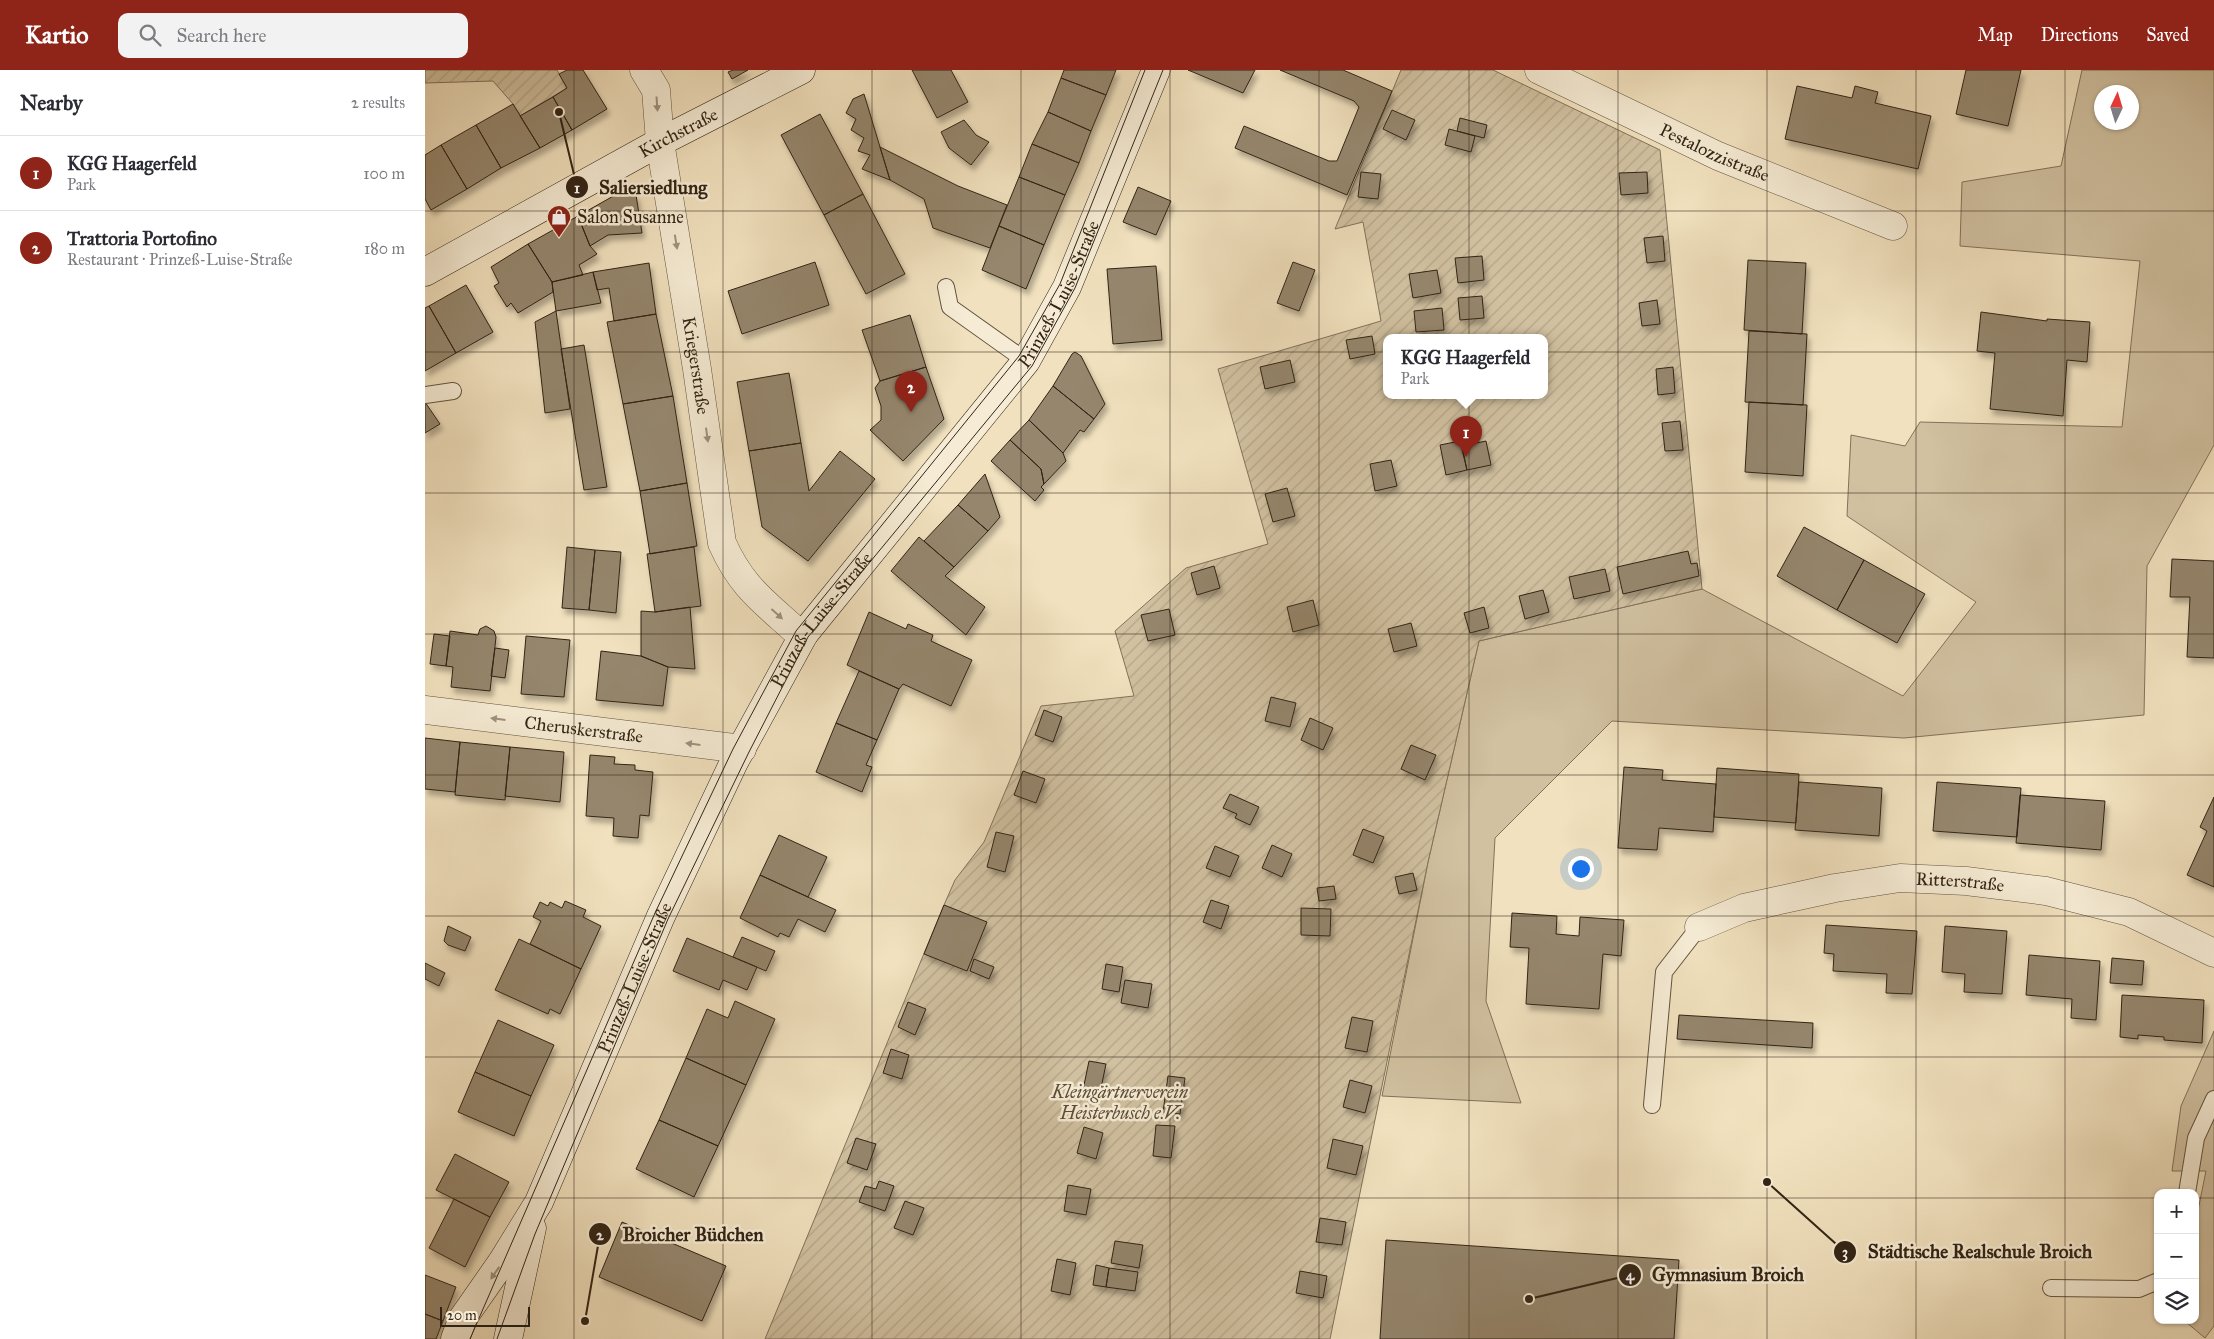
<!DOCTYPE html>
<meta charset="utf-8">
<style>
body{margin:0;font-family:"IM FELL Great Primer",serif;background:#f2f2f3;color:#2b2b33}
.controls{position:absolute;right:15px;bottom:15px;display:grid;overflow:hidden;border-radius:10px;box-shadow:0 1px 4px #0004}
.controls button{width:45px;height:45px;display:grid;place-items:center;padding:0;border:0;border-bottom:1px solid #e1e1e2;background:#fff;color:#2b2b33;font:25px sans-serif}
.compass{position:absolute;left:1669px;top:15px;width:45px;height:45px;border-radius:50%;background:#fff;box-shadow:0 1px 4px #0004;rotate:4deg}
.scale{position:absolute;left:15px;bottom:12px;width:90px;box-sizing:border-box;padding-left:5px;border:2px solid #322415;border-top:0;font-size:14px;line-height:18px;white-space:nowrap;color:#322415;-webkit-text-stroke:4px #f6ecd5;paint-order:stroke}
.you{position:absolute;left:1155px;top:798px;width:18px;height:18px;margin:-12px;border:4px solid #fff;border-radius:50%;background:#1a73e8;box-shadow:0 0 0 8px #1a73e833}
.badge{display:grid;place-items:center;width:32px;height:32px;border-radius:50%;background:#8f2418;color:#fff;font-size:16px;font-weight:700}
.pin{position:absolute;translate:-50% -41px;filter:drop-shadow(0 1px 2px #0008)}
.pin::after{content:'';position:absolute;top:26px;width:18px;height:15px;background:inherit;clip-path:polygon(0 0,100% 0,50% 100%)}
.popup{position:absolute;left:958px;top:264px;width:165px;height:65px;box-sizing:border-box;display:grid;place-content:center;border-radius:10px;background:#fff;filter:drop-shadow(0 1px 4px #0005);font-size:16px;white-space:nowrap;color:#7c7c81}
.popup b{font-size:19px;color:#2b2b33}
.popup::after{content:'';position:absolute;left:50%;top:100%;margin-left:-10px;border:10px solid transparent;border-top-color:#fff}
.list{margin:0;padding:0;list-style:none}
h2{display:flex;justify-content:space-between;align-items:center;height:65px;margin:0;padding:0 20px;font-size:21px}
h2 small{font-size:16px;font-weight:400;color:#7c7c81}
.list li{display:grid;grid-template-columns:32px 1fr auto;gap:15px;align-items:center;box-sizing:border-box;height:75px;padding:0 20px;border-top:1px solid #e1e1e2}
.list b{display:block;font-size:19px;white-space:nowrap}
.list p{margin:0;font-size:16px;white-space:nowrap;color:#7c7c81}
.list em{font-size:16px;font-style:normal;color:#7c7c81}
.icon{flex:none;width:28px;height:28px;fill:none;stroke:currentColor;stroke-width:2;stroke-linecap:round;stroke-linejoin:round}
.map{position:relative;flex:none;width:1789px;height:1269px;overflow:hidden}
header{display:flex;align-items:center;gap:30px;box-sizing:border-box;height:70px;padding:0 25px;background:#8f2418;color:#fff}
header strong{font-size:24px}
nav{display:flex;gap:28px;margin-inline-start:auto;font-size:18px}
.search{width:350px;height:45px;background:#f2f2f3;display:flex;align-items:center;gap:12px;box-sizing:border-box;padding:0 18px;border-radius:10px;color:#7c7c81;font-size:19px}
main{display:flex}
aside{flex:1;background:#fff}
.map>svg:first-child{display:block}
.green{fill:#d1c1a1;stroke:#82725b;fill-rule:evenodd}
.garden{fill:url(#garden-furrows);stroke:#82725b;fill-rule:evenodd}
.building{fill:#95866d;stroke:#322415;filter:url(#shadow)}
.lines{fill:none;stroke-linecap:round;stroke-linejoin:round}
.lane-casing{stroke:#62533f;stroke-width:18}
.street-casing{stroke:#62533f;stroke-width:29}
.secondary-casing{stroke:#322415;stroke-width:29}
.lane{stroke:#f6ecd5;stroke-width:16}
.street{stroke:#f6ecd5;stroke-width:28}
.secondary{stroke:#f6ecd5;stroke-width:28}
.tram{stroke:#322415;stroke-width:1}
.oneway{fill:#9e927f}
.grid{fill:none;stroke:#322415;stroke-width:1;stroke-opacity:0.55}
.labels{text-anchor:middle;dominant-baseline:central;stroke-width:5;stroke-linejoin:round;paint-order:stroke}
.street-label{font-size:18px;fill:#322415;stroke:#f6ecd5}
.poi-label{font-size:18px;fill:#322415;stroke:#f6ecd5;text-anchor:start}
.park-label{font-size:18px;font-style:italic;fill:#5a4b38;stroke:#f6ecd5}
.leader{fill:none;stroke:#322415;stroke-width:2}
.callout-dot{fill:#322415;stroke:#f6ecd5;stroke-width:2}
.mark-label{font-size:15px;text-anchor:middle;font-weight:bold;fill:#fff}
.callout-label{font-size:19px;text-anchor:middle;font-weight:bold;fill:#322415;stroke:#f6ecd5;stroke-width:5;stroke-linejoin:round;paint-order:stroke}
</style>
<header>
<strong>Kartio</strong>
<div class="search"><svg class="icon" aria-label="search" viewBox="0 0 24 24"><circle cx="10" cy="10" r="6"/><path d="M15 15l6 6"/></svg>Search here</div>
<nav><a>Map</a><a>Directions</a><a>Saved</a></nav>
</header>
<main>
<aside>
<h2>Nearby<small>2 results</small></h2>
<ul class="list">
<li><span class="badge">1</span><div><b>KGG Haagerfeld</b><p>Park</p></div><em>100 m</em></li>
<li><span class="badge">2</span><div><b>Trattoria Portofino</b><p>Restaurant · Prinzeß-Luise-Straße</p></div><em>180 m</em></li>
</ul>
</aside>
<div class="map">
<svg width="1789" height="1269" viewBox="0 0 1789 1269">
<defs>
<pattern id="garden-furrows" width="10" height="10" patternUnits="userSpaceOnUse" patternTransform="scale(1.25)"><rect width="10" height="10" fill="#d1c1a1"/><path d="M-1 1l2-2M0 10L10 0M9 11l2-2" fill="none" stroke="#b4a68a"/></pattern>
<filter id="shadow"><feDropShadow dx="3" dy="5.5" stdDeviation="2.5" flood-color="#0004"/></filter>
</defs>
<rect width="100%" height="100%" fill="#f1e1be"/>
<filter id="stains"><feTurbulence type="fractalNoise" baseFrequency=".004" numOctaves="4"/><feColorMatrix values="0 0 0 0 .2 0 0 0 0 .09 0 0 0 0 .02 0 0 0 .5 -.17"/></filter>
<radialGradient id="worn" r=".72"><stop offset=".6" stop-color="#630" stop-opacity="0"/><stop offset="1" stop-color="#630" stop-opacity=".3"/></radialGradient>
<path class="green" d="M1657,0H1789V375L1722,496L1719,645L1479,668L1187,651L1070,768L1061,931L1096,1033L957,1026L1003,792L1054,571L1277,519L1478,626L1551,532L1422,446L1426,365L1480,376L1495,352L1697,357L1715,191L1535,176L1537,112L1636,96ZM1676,22H1706V52H1676Z
M1789,961V1256L1780,1268L1761,1252V1250H1770V1155L1781,1101H1747L1756,1036Z"/>
<path class="garden" d="M0,0H132L142,18L95,46L88,34L68,11L0,13Z
M976,0H1068L1235,80L1277,519L1054,571L1003,792L905,1269H340L519,835L530,810L559,772L616,636L709,626L690,561L761,498L843,474L793,299L956,251L938,152L910,159ZM962,268H1120V326H962Z"/>
<path class="building" d="M142,0H158L182,39L147,60L128,27L142,18L134,4Z
M308,0H323L307,9L303,2Z
M487,0H526L543,32L512,48Z
M639,0H691L681,25L636,8Z
M763,0H830L818,23Z
M855,0H918L967,21L922,125L810,78L819,56L904,91H912L934,37L929,31Z
M1541,0H1596L1583,56L1531,44Z
M636,8L681,25L666,61L623,42Z
M1372,16L1427,28L1430,16L1453,22L1450,33L1506,46L1493,99L1360,69Z
M439,24L455,77L465,110L437,99L445,85L433,81L439,68L426,60L431,49L421,43L428,29Z
M128,27L147,60L115,78L95,46Z
M88,34L115,78L76,98L51,55Z
M967,40L990,50L981,70L958,59Z
M623,42L666,61L654,93L607,74Z
M395,44L438,124L399,145L356,65Z
M1035,48L1062,55L1059,68L1032,61Z
M539,50L551,65L564,72L546,95L524,78L516,62Z
M51,55L76,98L42,119L16,75Z
M1024,59L1050,66L1046,82L1020,75Z
M607,74L654,93L640,125L594,107Z
M16,75L42,119L6,140L0,129V85Z
M455,77L533,116L582,135L565,178L508,158L499,129L465,110Z
M936,102L956,104L953,129L933,127Z
M1222,102L1223,123L1196,125L1194,103Z
M594,107L640,125L619,175L574,156Z
M713,117L746,131L731,165L698,152Z
M199,120L211,125L217,163L183,165L165,176L153,146Z
M438,124L480,204L441,224L399,145Z
M153,146L165,176L172,184L154,195L158,205L127,212L103,174Z
M574,156L619,175L601,219L557,200Z
M1238,166L1240,191L1222,193L1219,168Z
M103,174L127,212L128,222L93,243L86,233L82,237L69,216L74,213L66,197Z
M1057,186L1059,210L1033,213L1030,188Z
M1323,190L1381,193L1377,264L1319,260Z
M390,192L404,235L317,264L303,221Z
M868,192L890,200L874,241L852,233Z
M224,193L231,244L189,251L184,218L172,220L168,202Z
M731,196L737,270L688,274L682,199Z
M1012,200L1016,223L988,228L984,204Z
M168,202L176,233L131,241L127,212Z
M41,215L68,262L31,283L4,236Z
M1057,226L1059,248L1035,250L1033,228Z
M1232,230L1235,254L1217,256L1214,233Z
M4,236L31,283L0,301V238Z
M1017,238L1019,260L991,262L989,241Z
M131,241L145,339L120,343L110,252Z
M1556,242L1622,251V249L1665,252L1662,292L1642,290L1638,346L1565,339L1570,283L1552,281Z
M231,244L248,326L198,334L182,252Z
M485,245L501,297L455,311L437,260Z
M1324,261L1382,264L1378,335L1320,332Z
M947,266L950,284L925,289L921,270Z
M159,275L182,417L159,420L136,279Z
M650,282L656,286L680,334L669,349L628,316L647,284Z
M865,290L870,312L840,319L835,297Z
M501,297L519,349L478,391L445,360L456,350V336L450,318L455,311Z
M1248,297L1250,323L1233,325L1231,299Z
M364,303L376,373L324,381L312,312Z
M628,316L669,349L659,362L655,360L638,383L604,350Z
M248,326L262,413L215,421L198,334Z
M0,332L15,354L0,363Z
M1324,332L1382,335L1378,406L1320,402Z
M604,350L638,383L641,391L619,414L616,399L585,370Z
M1255,351L1258,380L1240,381L1237,353Z
M585,370L616,399L619,414L616,417L619,420L610,431L566,391Z
M1035,371L1042,400L1021,405L1015,375Z
M1061,371L1066,395L1042,400L1037,376Z
M376,373L384,421L415,381L450,409L383,491L337,457L324,381Z
M966,390L972,416L950,421L945,394Z
M560,404L575,447L563,461L533,435Z
M262,413L272,476L225,484L215,421Z
M862,418L870,446L848,452L840,424Z
M533,435L563,461L529,497L499,471Z
M1379,457L1439,490L1412,540L1352,506Z
M494,467L529,497L520,506L560,537L541,565L466,501Z
M142,477L170,480L164,540L137,538Z
M269,477L276,536L230,542L222,484Z
M170,480L196,482L191,543L164,540Z
M1263,481L1266,494L1272,493L1274,506L1198,524L1192,497Z
M1747,489L1789,491V588L1762,587L1765,527H1745Z
M1439,490L1500,524L1472,573L1412,540Z
M789,496L795,518L772,525L766,503Z
M1180,499L1185,521L1149,529L1144,507Z
M1118,520L1124,542L1100,549L1094,526Z
M888,530L894,555L868,562L862,537Z
M265,537L270,599L243,597L216,586V541L230,542Z
M1059,537L1064,558L1045,563L1039,543Z
M744,539L750,565L723,571L716,545Z
M444,542L481,559L483,554L508,565L506,571L547,590L526,636L478,614L474,619L422,595Z
M986,553L992,576L969,582L963,559Z
M61,556L69,561L71,567L65,621L26,617L28,597L21,596L25,561L53,565L55,559Z
M9,564L25,566L21,596L5,594Z
M101,566L145,570L139,627L96,624Z
M70,578L84,580L80,608L66,606Z
M176,581L216,586L243,597L238,636L171,630Z
M434,601L474,619L452,670L411,653Z
M846,627L871,633L865,657L840,651Z
M619,640L637,647L628,672L610,665Z
M885,648L908,658L898,680L876,670Z
M411,653L452,670L441,695L447,697L437,722L391,702Z
M0,668L35,672L30,722L0,719Z
M35,672L85,677L80,730L30,725Z
M986,675L1011,685L1000,710L976,699Z
M85,677L139,682L135,732L80,726Z
M165,685L190,687L189,694L210,695V700L228,702L224,746L215,745L213,768L188,766L189,748L161,746Z
M1199,697L1238,700L1237,710L1291,714L1288,762L1234,758L1232,780L1193,778Z
M1292,698L1374,704L1371,753L1289,747Z
M598,701L620,709L611,733L589,725Z
M1374,712L1457,718L1454,766L1370,760Z
M1512,712L1596,718L1592,767L1508,761Z
M805,724L834,737L825,755L810,748L812,744L798,738Z
M1595,725L1680,731L1676,780L1591,773Z
M1789,727V817L1762,805L1782,761L1775,757Z
M938,759L959,767L948,793L928,785Z
M571,762L589,766L580,802L562,797Z
M354,765L402,787L383,827L335,805Z
M847,775L867,784L857,807L837,798Z
M790,776L814,786L805,807L781,798Z
M988,803L992,820L974,824L970,807Z
M335,805L411,840L400,862L373,849L364,867L355,863L353,867L315,848Z
M909,816L911,829L894,831L892,818Z
M786,830L804,836L796,859L778,852Z
M140,831L161,840L158,847L176,856L156,899L105,874L116,851L108,847L115,832L123,836L125,832L137,838Z
M519,835L562,852L542,901L499,884Z
M876,838L906,839L905,866L876,865Z
M1087,843L1132,846L1131,864L1154,866L1155,847L1199,850L1196,886L1178,884L1174,939L1101,934L1104,878L1085,877Z
M1401,855L1492,861L1487,924L1461,923L1462,904L1408,901L1409,884L1399,883Z
M23,856L46,867L40,881L23,875L19,871Z
M1520,856L1582,861L1577,924L1539,922L1540,904L1517,902Z
M317,867L350,881L341,901L308,887Z
M262,868L332,897L322,920L298,910L294,920L248,901Z
M94,869L156,899L135,944L125,939L123,944L70,920Z
M1604,885L1675,891L1671,950L1646,948L1647,929L1601,925Z
M1687,888L1719,891L1717,915L1685,913Z
M549,889L569,897L564,909L545,901Z
M0,893L20,903L14,916L0,909Z
M681,894L698,897L694,922L677,919Z
M700,910L727,914L723,938L696,933Z
M1697,925L1779,930L1777,973L1739,970V967L1713,965V969L1695,967Z
M310,931L350,949L321,1015L261,988L282,939L303,948Z
M483,932L501,939L490,965L473,957Z
M1254,945L1388,953L1387,978L1252,969Z
M927,947L948,951L942,982L920,978Z
M73,950L129,975L106,1026L50,1002Z
M466,979L484,985L477,1009L458,1003Z
M261,988L321,1015L293,1076L234,1050Z
M664,991L681,994L675,1023L658,1020Z
M50,1002L106,1026L89,1066L33,1042Z
M743,1006L760,1008L755,1044L738,1042Z
M925,1010L947,1016L940,1043L918,1037Z
M234,1050L293,1076L269,1127L211,1099Z
M731,1055L750,1056L746,1088L728,1086Z
M659,1057L678,1063L671,1089L652,1083Z
M431,1068L451,1074L442,1100L422,1093Z
M908,1069L938,1076L931,1105L902,1098Z
M30,1084L84,1112L65,1147L11,1120Z
M454,1111L469,1116L460,1141L434,1132L440,1116L451,1119Z
M643,1115L666,1119L661,1145L639,1141Z
M29,1129L65,1147L40,1197L4,1178Z
M480,1131L499,1138L488,1165L469,1158Z
M895,1148L921,1152L917,1175L891,1172Z
M197,1152L301,1196L277,1251L174,1207Z
M961,1170L1254,1190L1249,1269H955Z
M690,1171L718,1175L714,1198L686,1193Z
M632,1189L651,1193L645,1225L626,1221Z
M671,1195L684,1198L681,1217L668,1215Z
M684,1198L713,1202L710,1221L681,1217Z
M875,1201L902,1206L898,1228L871,1223Z
M0,1205L31,1217L18,1251L0,1244Z
M0,1244L18,1251L11,1269H0Z"/>
<g class="lines">
<g class="lane-casing">
<path id="lane" d="M521,217L525,237L601,291
M0,325L28,321
M1227,1035L1239,902L1274,857
M1762,1123L1771,1068L1789,1029
M1626,1218L1714,1219L1733,1211"/>
</g>
<g class="street-casing">
<g id="street">
<path id="s1" d="M219,0L231,20L235,72L272,299L297,473C316,516 337,530 371,561L379,564"/>
<path id="s2" d="M1114,0L1293,86L1468,156"/>
<path id="s3" d="M0,640L317,679"/>
<path id="s4" d="M1274,857L1319,838L1410,818L1475,808L1541,811L1621,821L1704,842L1789,883"/>
</g>
</g>
<g class="secondary-casing">
<g id="secondary">
<path id="s5" d="M0,202L235,72L376,0"/>
<path id="s6" d="M30,1269L38,1248L77,1192L114,1132L236,846L309,692L379,564L601,291L642,217L731,0"/>
<path d="M83,1269L107,1158"/>
</g>
</g>
<use href="#lane" class="lane"/>
<use href="#street" class="street"/>
<use href="#secondary" class="secondary"/>
<path class="tram" d="M45,1269L230,843L308,679L371,561L594,286L635,214L720,0
M72,1269L110,1164L243,849L324,682L383,567L607,296L650,218L738,0"/>
</g>
<defs><path id="oneway-solid" d="M-6-.8H1V-3.2L6.5 0L1 3.2V.8H-6Z" transform="scale(1.25)"/></defs>
<g class="oneway">
<use href="#oneway-solid" transform="translate(232 34) rotate(86)"/>
<use href="#oneway-solid" transform="translate(251 172) rotate(81)"/>
<use href="#oneway-solid" transform="translate(282 365) rotate(82)"/>
<use href="#oneway-solid" transform="translate(352 544) rotate(42)"/>
<use href="#oneway-solid" transform="translate(73 649) rotate(-173)"/>
<use href="#oneway-solid" transform="translate(268 674) rotate(-173)"/>
<use href="#oneway-solid" transform="translate(70 1203) rotate(125)"/>
</g>
<path class="grid" d="M149,0V1269M298,0V1269M447,0V1269M596,0V1269M745,0V1269M894,0V1269M1044,0V1269M1193,0V1269M1342,0V1269M1491,0V1269M1640,0V1269M0,141H1789M0,282H1789M0,423H1789M0,564H1789M0,705H1789M0,846H1789M0,987H1789M0,1128H1733M1770,1128H1789"/>
<defs>
<g id="shop-pin" transform="scale(1.25)"><path d="M0 17L-7.5 6A9.5 9.5 0 1 1 7.5 6Z" fill="#8f2418" stroke="#f6ecd5"/><path d="M-5-2.5h2.3a2.7 3.5 0 0 1 5.4 0H5L5.5 6h-11ZM-1.5-2.5h3a1.5 2.3 0 0 0-3 0Z" fill="#fff"/></g>
</defs>
<g fill-rule="evenodd">
<use href="#shop-pin" x="134" y="147"/>
</g>
<g class="labels">
<g class="street-label">
<text stroke="none"><textPath href="#s5" startOffset="289">Kirchstraße</textPath></text>
<text stroke="none"><textPath href="#s2" startOffset="194">Pestalozzistraße</textPath></text>
<text stroke="none"><textPath href="#s6" startOffset="1215">Prinzeß-Luise-Straße</textPath></text>
<text stroke="none"><textPath href="#s1" startOffset="302">Kriegerstraße</textPath></text>
<text stroke="none"><textPath href="#s6" startOffset="810">Prinzeß-Luise-Straße</textPath></text>
<text stroke="none"><textPath href="#s3" startOffset="160">Cheruskerstraße</textPath></text>
<text stroke="none"><textPath href="#s4" startOffset="268">Ritterstraße</textPath></text>
<text stroke="none"><textPath href="#s6" startOffset="405">Prinzeß-Luise-Straße</textPath></text>
</g>
<g class="poi-label">
<text x="152" y="147">Salon Susanne</text>
</g>
<g class="park-label">
<text x="695" y="1022">Kleingärtnerverein<tspan x="695" dy="21">Heisterbusch e.V.</tspan></text>
</g>
</g>
<path class="leader" d="M134 42L152 117M160 1251L175 1164M1342 1112L1420 1182M1104 1229L1205 1205"/>
<g class="callout-dot">
<circle cx="134" cy="42" r="5"/>
<circle cx="160" cy="1251" r="5"/>
<circle cx="1342" cy="1112" r="5"/>
<circle cx="1104" cy="1229" r="5"/>
<circle cx="152" cy="117" r="12"/>
<circle cx="175" cy="1164" r="12"/>
<circle cx="1420" cy="1182" r="12"/>
<circle cx="1205" cy="1205" r="12"/>
</g>
<g class="mark-label">
<text x="152" y="123">1</text>
<text x="175" y="1170">2</text>
<text x="1420" y="1187">3</text>
<text x="1205" y="1210">4</text>
</g>
<g class="callout-label">
<text x="228" y="124">Saliersiedlung</text>
<text x="268" y="1171">Broicher Büdchen</text>
<text x="1555" y="1188">Städtische Realschule Broich</text>
<text x="1303" y="1211">Gymnasium Broich</text>
</g>
<rect width="100%" height="100%" filter="url(#stains)"/>
<rect width="100%" height="100%" fill="url(#worn)"/>
</svg>
<div class="controls">
<button>+</button>
<button>−</button>
<button><svg class="icon" aria-label="layers" viewBox="0 0 24 24"><path d="M12 4l9 5-9 5-9-5zM3 14l9 5 9-5"/></svg></button>
</div>
<svg class="compass" viewBox="-18 -18 36 36"><path d="M0-13l5 13h-10z" fill="#e53935"/><path d="M0 13l5-13h-10z" fill="#7c7c81"/></svg>
<div class="scale">20 m</div>
<div class="you"></div>
<div class="pin badge" style="left:1041px;top:387px">1</div>
<div class="popup"><b>KGG Haagerfeld</b>Park</div>
<div class="pin badge" style="left:486px;top:342px">2</div>
</div>
</main>
